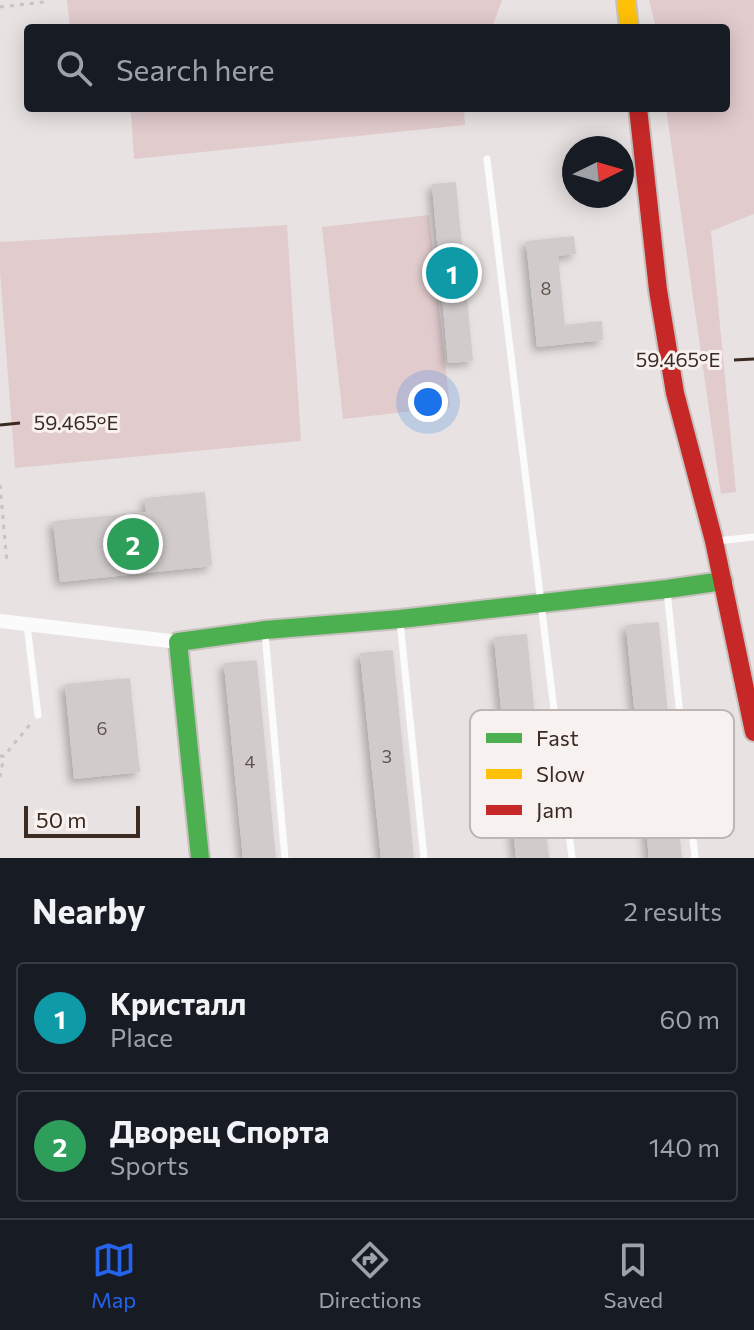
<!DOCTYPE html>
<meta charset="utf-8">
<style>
body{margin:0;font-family:Commissioner,sans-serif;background:#242831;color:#f1f3f6}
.compass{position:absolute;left:562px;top:136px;width:72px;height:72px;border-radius:50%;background:#171b24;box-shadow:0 4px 20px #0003;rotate:85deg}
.scale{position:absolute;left:24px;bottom:20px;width:116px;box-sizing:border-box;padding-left:8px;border:4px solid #3b2a21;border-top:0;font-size:22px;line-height:28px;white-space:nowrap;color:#3b2a21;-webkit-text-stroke:6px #f7f1f0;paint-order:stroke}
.you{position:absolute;left:428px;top:402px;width:28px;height:28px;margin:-20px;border:6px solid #fff;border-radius:50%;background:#1a73e8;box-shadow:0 0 0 12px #1a73e833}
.badge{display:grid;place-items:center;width:52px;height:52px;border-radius:50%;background:#2563eb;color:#fff;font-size:26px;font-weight:700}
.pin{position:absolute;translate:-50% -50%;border:4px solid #fff;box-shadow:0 2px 8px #0006}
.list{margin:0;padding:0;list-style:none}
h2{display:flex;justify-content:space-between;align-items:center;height:104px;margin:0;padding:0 32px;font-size:34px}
h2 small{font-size:26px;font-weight:400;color:#9ea1a6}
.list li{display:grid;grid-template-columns:52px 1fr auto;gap:24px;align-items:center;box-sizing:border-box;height:112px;margin:0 16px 16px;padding:0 16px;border:2px solid #363941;border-radius:8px}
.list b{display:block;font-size:30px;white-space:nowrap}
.list p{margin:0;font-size:26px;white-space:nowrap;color:#9ea1a6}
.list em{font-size:26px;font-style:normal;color:#9ea1a6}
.icon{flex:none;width:44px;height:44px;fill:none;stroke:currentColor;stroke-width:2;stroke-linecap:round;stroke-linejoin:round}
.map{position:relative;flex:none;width:754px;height:858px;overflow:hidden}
.search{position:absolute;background:#171b24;box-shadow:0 4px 20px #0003;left:24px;right:24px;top:24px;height:88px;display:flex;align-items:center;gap:20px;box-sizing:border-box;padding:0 28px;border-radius:8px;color:#9ea1a6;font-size:30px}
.sheet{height:360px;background:#171b24}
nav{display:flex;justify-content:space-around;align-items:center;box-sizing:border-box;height:112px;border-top:2px solid #363941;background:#171b24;font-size:22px;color:#9ea1a6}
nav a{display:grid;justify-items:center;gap:4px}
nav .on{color:#2563eb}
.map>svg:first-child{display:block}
.green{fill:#e1cbcd}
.building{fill:#d1cccb;stroke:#d1cccb;stroke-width:2;filter:url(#shadow)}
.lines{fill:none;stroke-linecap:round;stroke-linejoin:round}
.fast-casing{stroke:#c8c1be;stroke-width:22}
.slow-casing{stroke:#c8c1be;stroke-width:22}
.jam-casing{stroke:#c8c1be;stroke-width:22}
.path{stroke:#c9c2bf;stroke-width:3;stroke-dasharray:4 6;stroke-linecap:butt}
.lane{stroke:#fcfbfb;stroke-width:7}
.street{stroke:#fcfbfb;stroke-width:14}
.fast{stroke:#4caf50;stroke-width:18}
.slow{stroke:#ffc107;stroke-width:18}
.jam{stroke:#c62828;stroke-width:18}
.ticks{fill:none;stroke:#3b2a21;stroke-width:3}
.labels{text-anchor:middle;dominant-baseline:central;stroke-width:6;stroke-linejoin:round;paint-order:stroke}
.number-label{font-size:18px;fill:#61534c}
.key{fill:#f7f1f0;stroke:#bfb5b2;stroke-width:2}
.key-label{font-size:22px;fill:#3b2a21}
.ticks-label{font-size:20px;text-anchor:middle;fill:#3b2a21;stroke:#f7f1f0;stroke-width:6;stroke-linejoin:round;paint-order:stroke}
</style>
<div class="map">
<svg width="754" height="858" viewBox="0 0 754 858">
<defs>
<filter id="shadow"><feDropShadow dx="-4.5" dy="4.5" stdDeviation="4" flood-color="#0004"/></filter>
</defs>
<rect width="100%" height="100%" fill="#e8e3e2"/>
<path class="green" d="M67,0H502L492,28H70Z
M649,0H754V214L711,231L736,492L721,494L666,108H726V28H656Z
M125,108H464L465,125L134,159L131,114Z
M429,215L450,407L343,419L322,227Z
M287,225L301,441L15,468L0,271V242Z"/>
<path class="building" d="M455,183L472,360L449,362L433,185Z
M573,237L575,253L557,255L564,326L601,322L602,339L538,346L527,242Z
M204,493L211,565L61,581L54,522L147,513L146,499Z
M658,623L681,858H650L627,626Z
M526,635L548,858H517L495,638Z
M392,651L413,858H382L361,654Z
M256,661L275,858H244L225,664Z
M129,679L139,771L75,778L66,685Z"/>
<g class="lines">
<g class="fast-casing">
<path id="fast" d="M200,858L178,642L265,630L400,619L667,589L723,581"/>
</g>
<g class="slow-casing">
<path id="slow" d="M626,0L629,28"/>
</g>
<g class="jam-casing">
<path id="jam" d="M638,108L658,290L675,393L714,541L754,732"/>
</g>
<path class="path" d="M0,7L44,2
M0,485L7,563
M0,756H4L32,722
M0,777L4,756"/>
<path class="lane" d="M487,159L572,858
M716,541L754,537
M667,591L695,858
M400,621L424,858
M27,625L38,715
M265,633L285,858"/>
<path class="street" d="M0,621L178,642"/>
<use href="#fast" class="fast"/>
<use href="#slow" class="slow"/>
<use href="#jam" class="jam"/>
</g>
<path class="ticks" d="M734,360L754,359M0,425L20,423"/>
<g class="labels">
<g class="number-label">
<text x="546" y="288">8</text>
<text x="102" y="728">6</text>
<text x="387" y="756">3</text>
<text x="250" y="761">4</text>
</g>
</g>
<rect x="470" y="710" width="264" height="128" rx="12" class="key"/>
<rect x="486" y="733" width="36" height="10" fill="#4caf50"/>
<rect x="486" y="769" width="36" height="10" fill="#ffc107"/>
<rect x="486" y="805" width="36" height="10" fill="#c62828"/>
<g class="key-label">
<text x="536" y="746">Fast</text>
<text x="536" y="782">Slow</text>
<text x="536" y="818">Jam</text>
</g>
<g class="ticks-label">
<text x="678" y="367">59.465°E</text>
<text x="76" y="430">59.465°E</text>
</g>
</svg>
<svg class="compass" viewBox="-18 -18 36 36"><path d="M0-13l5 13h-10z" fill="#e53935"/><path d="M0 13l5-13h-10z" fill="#9ea1a6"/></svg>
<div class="scale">50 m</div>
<div class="you"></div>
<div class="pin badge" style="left:452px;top:273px;background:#0f9aa8">1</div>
<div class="pin badge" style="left:133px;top:544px;background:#2e9e5b">2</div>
<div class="search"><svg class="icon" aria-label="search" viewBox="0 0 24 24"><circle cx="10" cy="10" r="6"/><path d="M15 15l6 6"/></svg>Search here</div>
</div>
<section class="sheet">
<h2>Nearby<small>2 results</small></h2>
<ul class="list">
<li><span class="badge" style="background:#0f9aa8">1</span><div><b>Кристалл</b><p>Place</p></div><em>60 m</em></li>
<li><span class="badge" style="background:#2e9e5b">2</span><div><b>Дворец Спорта</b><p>Sports</p></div><em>140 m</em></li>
</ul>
</section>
<nav>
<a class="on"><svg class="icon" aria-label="map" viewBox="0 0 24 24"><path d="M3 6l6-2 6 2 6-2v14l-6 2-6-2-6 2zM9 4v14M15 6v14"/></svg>Map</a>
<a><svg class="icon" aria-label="directions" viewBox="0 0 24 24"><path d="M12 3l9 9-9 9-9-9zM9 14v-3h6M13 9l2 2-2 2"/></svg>Directions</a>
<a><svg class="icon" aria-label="saved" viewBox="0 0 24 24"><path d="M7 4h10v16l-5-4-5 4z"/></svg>Saved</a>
</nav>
